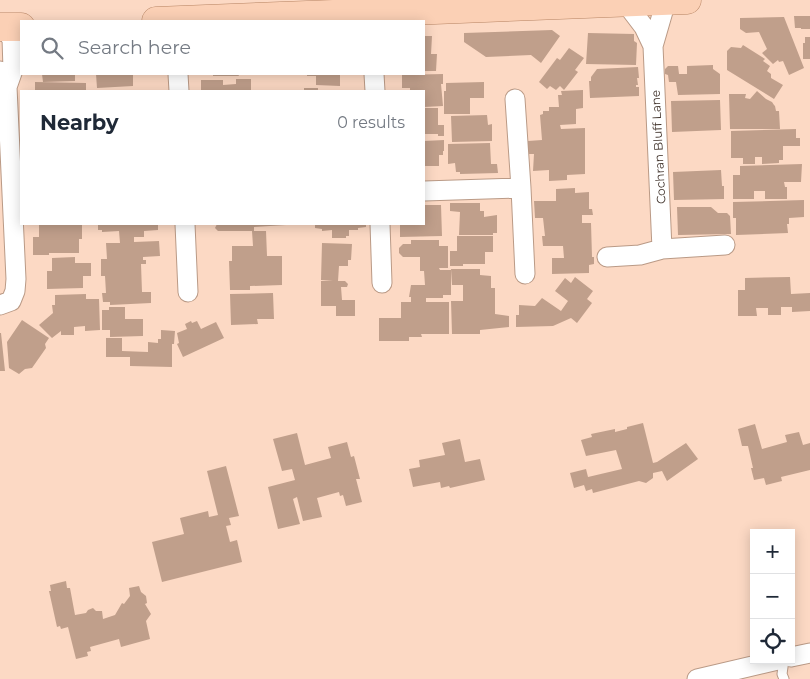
<!DOCTYPE html>
<meta charset="utf-8">
<style>
body{margin:0;font-family:Montserrat,sans-serif;background:#f6f6f7;color:#1f2937}
.controls{position:absolute;right:15px;bottom:15px;display:grid;overflow:hidden;border-radius:0px;box-shadow:0 2px 12px #0003}
.controls button{width:45px;height:45px;display:grid;place-items:center;padding:0;border:0;border-bottom:1px solid #e0e1e3;background:#fff;color:#1f2937;font:25px sans-serif}
.list{margin:0;padding:0;list-style:none}
h2{display:flex;justify-content:space-between;align-items:center;height:65px;margin:0;padding:0 20px;font-size:21px}
h2 small{font-size:16px;font-weight:400;color:#747a83}
.icon{flex:none;width:28px;height:28px;fill:none;stroke:currentColor;stroke-width:2;stroke-linecap:round;stroke-linejoin:round}
.map{position:relative;flex:none;width:810px;height:679px;overflow:hidden}
.search{position:absolute;background:#fff;box-shadow:0 2px 12px #0003;left:20px;top:20px;width:405px;height:55px;display:flex;align-items:center;gap:12px;box-sizing:border-box;padding:0 18px;border-radius:0px;color:#747a83;font-size:19px}
.panel{position:absolute;background:#fff;box-shadow:0 2px 12px #0003;left:20px;top:90px;width:405px;height:135px;border-radius:0px}
.map>svg:first-child{display:block}
.building{fill:#c09f8b}
.lines{fill:none;stroke-linecap:round;stroke-linejoin:round}
.lane-casing{stroke:#ba9a86;stroke-width:11}
.street-casing{stroke:#ba9a86;stroke-width:21}
.primary-casing{stroke:#b78463;stroke-width:29}
.lane{stroke:#fff;stroke-width:9}
.street{stroke:#fff;stroke-width:19}
.primary{stroke:#fbd0b5;stroke-width:28}
.labels{text-anchor:middle;dominant-baseline:central;stroke-width:4;stroke-linejoin:round;paint-order:stroke}
.street-label{font-size:12px;fill:#3d2f27;stroke:#fff}
</style>
<div class="map">
<svg width="810" height="679" viewBox="0 0 810 679">
<rect width="100%" height="100%" fill="#fcd9c4"/>
<path class="building" d="M794,16H810V29H801V28H795Z
M784,17L804,68L789,75L783,61L779,62L778,60L773,64L762,53L767,49L759,32L746,33L740,29V18Z
M552,30L560,36L541,63L531,55L486,57L464,42V33Z
M588,33L634,34V41L637,43L636,65L586,64Z
M424,36H432L431,54H437L436,71H424Z
M805,37H810V59H803V43H805Z
M743,45L765,59L763,61L770,66L767,71L771,74V78L783,85L774,99L727,70V51L731,47L741,48Z
M569,48L584,58L575,70L578,72L564,90L560,86L556,90L550,86L547,89L539,82L557,58L560,60Z
M713,65V69L720,74V94L678,95L676,82H669L668,75L665,74V69L668,66H678L679,74H687V66Z
M638,67L639,78H637L638,85H636V87H639V96L590,98L589,81H591V77L597,69Z
M42,74H75V81L43,82Z
M96,74H133V86L97,88Z
M213,74H238L239,76H213Z
M307,74H340V86L316,85V76H307Z
M443,74V84H441L443,106L424,107V91H410V88H402V75Z
M236,79H251V91H201V80H223V85L236,84Z
M35,82L86,83V91H35Z
M484,82V98H470V114H444V91H446V83Z
M304,88H318V91H304Z
M583,90V108L576,109V124L560,125L561,129L585,128V174L567,175V180L549,181V170L533,171L534,154H528V141L542,140L540,115L543,114V111H549V107H559L558,95H562L561,91Z
M757,91L766,99L772,102L774,105L775,106L776,111H779L780,129H730L729,94H746L745,98L750,99Z
M720,100L721,130L672,132L671,101Z
M424,108H438V125H444V136H438V134H424Z
M487,115L488,125L492,124V141L452,142L451,116Z
M796,129V138H800V146H783V160H779V163L762,164V157H755V164H743V158H731V131Z
M444,140V151H443V155H439V166H424V141Z
M490,143L491,164H497L498,173L460,174V172H456L455,163L448,164V144Z
M802,164L801,182H784L785,187H787V199H765V191H754V199H733V175H740V166Z
M721,170L722,186H724V199L674,200L673,172Z
M575,188V193L589,192V209H592L593,215H582V223H591L592,257H594V264L589,265V273L552,274V258H564L563,246H543L542,236H545L543,218H535L534,201H556V189Z
M804,200V217L789,218V224H787L788,233L736,235V218H733V202Z
M450,203H480V211H484V217L497,215V233H493V235H459L460,212L450,211Z
M424,205H441L442,236L400,237V224H424Z
M677,207H711L718,213H727L730,216L731,234L678,235Z
M39,224H82V239H79V253H49V255H33V237H39Z
M98,224H158V230L144,231V237H134V242L159,241L160,256L143,257V260H146V264H141L142,292H151V303L110,305V302H103L102,293H106L105,276H101V259H107L106,243H120L119,231L102,232V230H98Z
M217,224H286V225L254,227V231H266L267,256H282V285L250,286V290H230L229,261H232V246H253L252,231H218L215,228Z
M315,224H366V227L358,228V230H349V236H346V238H332V230L322,231V229L315,228Z
M457,236H493V252H485V264H463V266H450V251H457Z
M411,240H439V246H448V268H439L440,270H451V295H443V298H426V302H449V334H421L422,337H409V341H379V318H401V302H411V297H409L411,285H425L424,271H420V257H403L399,253V248L403,244H411Z
M322,243L352,244L351,260H348V266H339L338,281H345L348,284L347,287H341L342,300H355V316H336V306H321V281H333L321,280Z
M75,257V263H91V276H83V288L47,289V271H52V258Z
M451,269H480V275L491,276V288H495V314L509,316V327L480,330V334H452L451,301H463V285H452Z
M575,277L593,291L587,299L592,303L577,323L571,318L553,326L516,327V315H519V305L535,306L542,298L561,311L568,301L555,291L565,278L571,283Z
M790,277L791,294L810,293V311L792,312V307H781V315H768V308H756L757,316H738V290H745V278Z
M273,293L274,319H257L258,324L231,325L230,294Z
M86,294V299H99L100,330L85,331V326L74,327V335H61V331L52,338L39,325L53,313L52,305H55V295Z
M109,307H125V319H143V336L110,337V330H102V310H109Z
M22,320L49,338L45,344L46,348L32,368L25,369L19,374L9,368L7,342Z
M191,321L192,323L197,321L201,329L216,322L224,338L183,357L177,344L179,343L177,333L187,329L185,324Z
M161,330L175,331L174,344H172V367L130,366V357H106V338H122V351L148,352V342L158,343V339H161Z
M0,333H1L5,371H0Z
M643,423L653,463L657,462L686,443L698,459L667,481L662,471L653,473V478L646,483L639,481L593,493L592,489L586,491L584,485L574,488L570,473L586,469L588,477L622,469L616,450L586,456L581,440L592,437L591,434L615,429V432L627,429V427Z
M755,424L762,449L787,442L785,435L799,432L803,445L810,443V470L781,477L782,481L766,485L764,478L754,480L751,468H753L748,446H742L738,429Z
M297,433L305,465L331,458L328,447L347,442L351,457L354,456L360,479H356L362,502L346,506L343,495L340,496L339,492L317,498L322,517L303,521L297,497L293,499L300,524L278,529L268,487L295,480L292,469L282,471L273,439Z
M460,439L465,462L480,459L485,480L450,488L449,486L441,488L440,482L413,487L409,469L420,467L419,460L445,455L442,443Z
M226,466L239,516L229,518L231,525L226,526L230,542L237,540L242,562L162,582L152,542L184,534L180,518L208,511L209,517L218,515L207,471Z
M66,581L67,588H70L75,615L86,613L88,610L93,608L96,611H102L103,619L115,615L122,603L124,604L130,596L129,588L139,586L141,592L146,596L147,603L145,604L151,614L146,621L150,639L121,647L119,639L90,647L91,651L87,652L88,656L76,659L68,627L61,629L60,626L57,627L49,591H51L50,585Z"/>
<g class="lines">
<g class="lane-casing">
<path id="lane" d="M784,660L782,674L784,679"/>
</g>
<g class="street-casing">
<path id="street" d="M625,2L644,27L653,46
M0,29L1,27L12,38L13,70L7,87
M0,71L7,87L16,279L15,291L11,301L0,305
M178,74L179,91
M374,74L375,91
M515,99L521,188L525,274
M424,191L521,188
M185,224L188,292
M380,224L382,283
M662,249L725,245
M607,257L640,255L662,249L653,46L666,1
M791,657L810,653
M697,679L778,660"/>
</g>
<g class="primary-casing">
<path id="primary" d="M156,21L687,0
M0,27H21"/>
</g>
<use href="#lane" class="lane"/>
<use href="#street" class="street"/>
<use href="#primary" class="primary"/>
</g>
<g class="labels">
<g class="street-label">
<text transform="translate(658 147) rotate(-93)">Cochran Bluff Lane</text>
</g>
</g>
</svg>
<div class="controls">
<button>+</button>
<button>−</button>
<button><svg class="icon" aria-label="locate" viewBox="0 0 24 24"><circle cx="12" cy="12" r="6"/><path d="M12 2v4M12 18v4M2 12h4M18 12h4"/></svg></button>
</div>
<div class="search"><svg class="icon" aria-label="search" viewBox="0 0 24 24"><circle cx="10" cy="10" r="6"/><path d="M15 15l6 6"/></svg>Search here</div>
<section class="panel">
<h2>Nearby<small>0 results</small></h2>
<ul class="list">
</ul>
</section>
</div>
